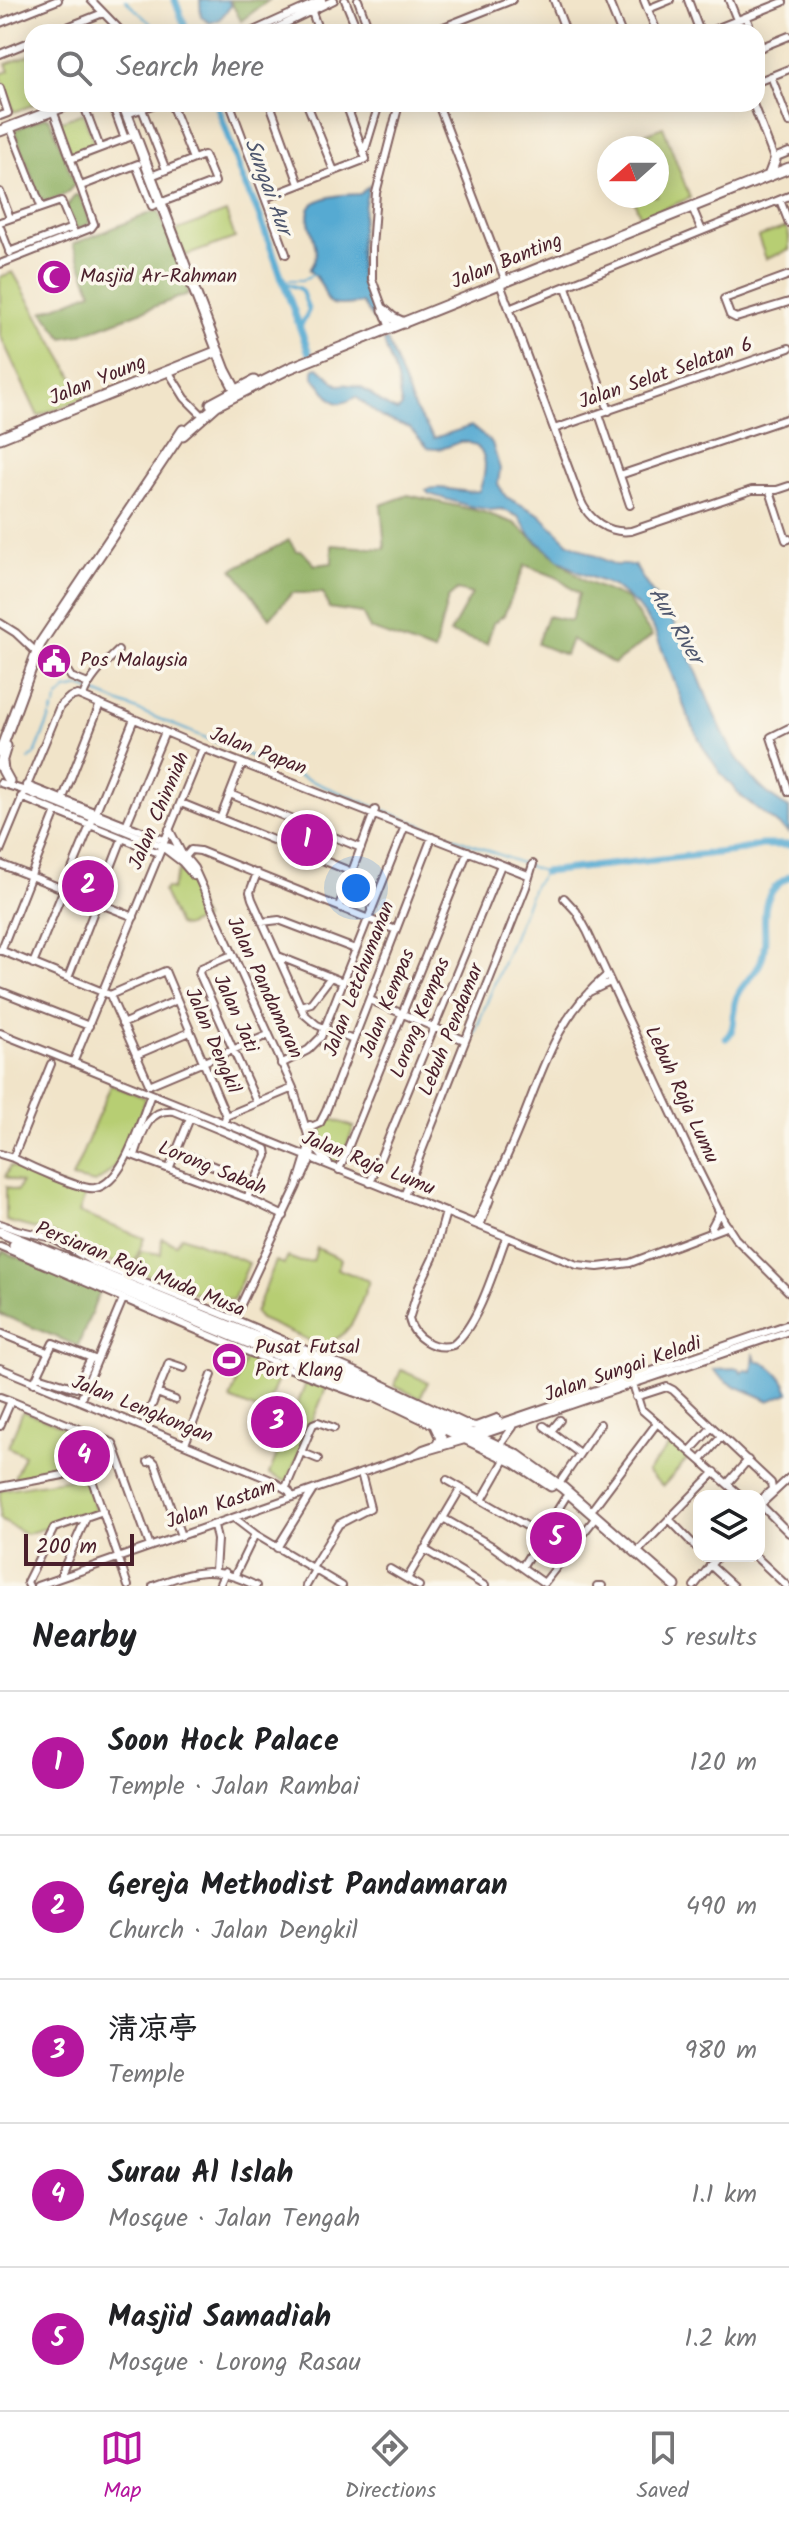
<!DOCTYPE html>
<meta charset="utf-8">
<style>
body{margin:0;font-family:Kalam,"LXGW WenKai TC",sans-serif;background:#f2f2f2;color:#202124}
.controls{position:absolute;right:24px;bottom:24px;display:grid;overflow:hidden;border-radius:16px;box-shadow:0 4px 20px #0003}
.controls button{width:72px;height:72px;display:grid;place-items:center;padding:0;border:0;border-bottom:2px solid #e0e0e0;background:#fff;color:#202124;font:40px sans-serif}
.compass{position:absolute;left:597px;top:136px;width:72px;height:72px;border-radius:50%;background:#fff;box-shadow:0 4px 20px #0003;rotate:249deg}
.scale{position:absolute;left:24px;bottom:20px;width:110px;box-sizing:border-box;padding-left:8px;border:4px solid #4a1f2b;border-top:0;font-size:22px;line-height:28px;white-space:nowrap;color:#4a1f2b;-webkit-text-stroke:6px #fbf7ec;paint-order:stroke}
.you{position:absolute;left:356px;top:888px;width:28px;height:28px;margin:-20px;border:6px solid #fff;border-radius:50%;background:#1a73e8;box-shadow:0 0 0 12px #1a73e833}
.badge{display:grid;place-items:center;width:52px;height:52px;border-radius:50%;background:#b5179e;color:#fff;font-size:26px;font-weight:700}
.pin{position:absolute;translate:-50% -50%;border:4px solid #fff;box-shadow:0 2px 8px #0006}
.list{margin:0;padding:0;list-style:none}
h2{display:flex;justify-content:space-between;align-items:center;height:104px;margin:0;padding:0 32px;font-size:34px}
h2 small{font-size:26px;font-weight:400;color:#757577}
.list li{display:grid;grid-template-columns:52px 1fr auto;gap:24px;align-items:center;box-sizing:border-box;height:144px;padding:0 32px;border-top:2px solid #e0e0e0}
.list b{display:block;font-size:30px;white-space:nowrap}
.list p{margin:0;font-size:26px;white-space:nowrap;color:#757577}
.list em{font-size:26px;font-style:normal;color:#757577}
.icon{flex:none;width:44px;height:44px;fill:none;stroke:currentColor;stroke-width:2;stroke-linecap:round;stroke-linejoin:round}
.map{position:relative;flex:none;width:789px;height:1586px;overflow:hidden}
.search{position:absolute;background:#fff;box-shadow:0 4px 20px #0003;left:24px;right:24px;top:24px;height:88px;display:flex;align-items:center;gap:20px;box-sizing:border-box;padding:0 28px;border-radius:24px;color:#757577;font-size:30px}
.sheet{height:824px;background:#fff}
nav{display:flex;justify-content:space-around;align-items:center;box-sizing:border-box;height:112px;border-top:2px solid #e0e0e0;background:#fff;font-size:22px;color:#757577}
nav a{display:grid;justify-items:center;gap:4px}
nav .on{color:#b5179e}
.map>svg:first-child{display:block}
.green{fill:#b7ce73;stroke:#80764f;stroke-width:2}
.forest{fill:#91b165;stroke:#6e6848;stroke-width:2}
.water{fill:#56aad2;stroke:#50647e;stroke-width:2}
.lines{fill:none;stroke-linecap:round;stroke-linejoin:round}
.stream{stroke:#56aad2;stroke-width:2}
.canal{stroke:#56aad2;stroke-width:4}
.river{stroke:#56aad2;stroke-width:7}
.minor-casing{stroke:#846462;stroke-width:10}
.major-casing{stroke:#846462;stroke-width:13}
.minor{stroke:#fff;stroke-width:6}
.major{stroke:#fff;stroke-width:9}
.labels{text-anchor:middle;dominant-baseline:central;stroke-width:7;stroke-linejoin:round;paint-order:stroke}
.street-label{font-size:20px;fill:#4a1f2b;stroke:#fbf7ec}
.poi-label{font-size:20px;fill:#4a1f2b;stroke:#fbf7ec;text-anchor:start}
.water-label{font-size:22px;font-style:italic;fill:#4f576e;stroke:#fbf7ec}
</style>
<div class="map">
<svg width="789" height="1586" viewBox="0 0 789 1586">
<rect width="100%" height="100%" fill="#fbf7ec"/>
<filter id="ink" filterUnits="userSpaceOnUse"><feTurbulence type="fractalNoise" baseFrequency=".0125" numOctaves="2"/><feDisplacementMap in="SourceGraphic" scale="16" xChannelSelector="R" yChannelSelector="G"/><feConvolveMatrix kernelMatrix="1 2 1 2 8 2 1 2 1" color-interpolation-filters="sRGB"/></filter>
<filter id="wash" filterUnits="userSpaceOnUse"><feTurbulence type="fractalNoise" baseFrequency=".006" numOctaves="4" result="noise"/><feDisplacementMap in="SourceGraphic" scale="32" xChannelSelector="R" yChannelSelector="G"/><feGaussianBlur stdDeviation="1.8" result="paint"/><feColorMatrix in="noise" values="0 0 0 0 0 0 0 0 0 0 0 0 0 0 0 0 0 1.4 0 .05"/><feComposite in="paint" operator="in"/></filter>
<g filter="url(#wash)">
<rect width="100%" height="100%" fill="#f1e4c9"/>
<path class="green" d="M32,54V104H35L14,112L0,74L9,71L6,64Z
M83,113L96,149L73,158L59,122Z
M663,127L690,198L641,218L632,196H657V148L613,147Z
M226,212L235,238L185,256L175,231Z
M786,227L789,236V250L766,259L758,237Z
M13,272L85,398L38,416L0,335V277Z
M179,870L190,885L203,919L184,927L178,925L163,892L166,888L171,890Z
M111,1085L146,1098C134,1129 125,1166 95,1183L72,1178Z
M326,1117L354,1127L341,1160L335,1163L325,1157L319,1144L324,1140L321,1127Z
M10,1166L85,1195L79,1213L144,1238L131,1271L54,1234L6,1221V1187L17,1191L21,1183L5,1177Z
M182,1236L249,1263L233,1300L194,1293L134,1270L141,1251L161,1254L162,1238L176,1244Z
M317,1248L341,1259L338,1269L369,1281C357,1312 356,1333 322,1346L260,1319L255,1313L276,1261L284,1264L288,1257L301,1262L313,1261Z
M247,1355L282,1370L264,1413L230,1399Z
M401,1370L428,1382L420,1398L394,1386Z
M308,1378L327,1386L287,1482L269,1474Z
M23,1411L74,1431L70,1467L14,1478L24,1455L8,1447Z
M673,1441L690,1456L663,1486L647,1472Z
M83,1477L96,1512L26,1534L0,1520V1490Z"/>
<path class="forest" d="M230,0H269L241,21Z
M45,117L50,119L75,184L66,194L46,202L40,198L14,130Z
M75,195H79L90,221L89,224L77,229L66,208Z
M158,210L187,281L188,294L79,335L63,338L43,312L92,292L73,244Z
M408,495L483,512L514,523L584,581L627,599L652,636L614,664L571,639L565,655L537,644L547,616L571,621L579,594L556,577L525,565L504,615L493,623L487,644L450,633L472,594L457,590L448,598L434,652L370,629L362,613L329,608L323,593H292L270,618L233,569L289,540L296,551H302L315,565L332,563V545L385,549L381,505Z
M3,1251L100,1291L78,1346L0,1314V1258Z"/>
<path class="water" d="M200,0H228L231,6L219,20L210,23L201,17Z
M370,185C362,207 357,258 361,280C364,293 375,308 381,320L375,322L362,303C310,311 338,295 309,270C312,265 316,260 316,253C315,225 290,204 335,196C343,194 352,195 360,194Z
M387,340L414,408L434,438L471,426L492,443L500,469L498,484L506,497L539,514L569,543L615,565H635C645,587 664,605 676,627C710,688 721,771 789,808V833L742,797L722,775L703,747L687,714L654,629L636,605L613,586L578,572L558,559L531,536L519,517L502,509L491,510L469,506L429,494L426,490C440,484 460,494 479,491C485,476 491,453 472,444C468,442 464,441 460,442C447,446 443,451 428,448L410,428L381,417L356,397C329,412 333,396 314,378V368L318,367L338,385C369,381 371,402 397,411L402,407C399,397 399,390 397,380C394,367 387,355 384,341Z
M754,1355L757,1361C772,1363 785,1379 789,1393L769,1401C752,1391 727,1387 713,1369L739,1368L741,1373L745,1370L752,1371Z"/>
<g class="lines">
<path class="stream" d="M125,0L160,32
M282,280H303L314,274
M378,323L379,327
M58,698L66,690L81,687L380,809L544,872L534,885L410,1194
M55,706L57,701
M51,714L53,709
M29,759L35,754L50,717"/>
<path class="canal" d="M283,282L301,289L309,310L300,328"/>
<path class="river" d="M175,0L187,32
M217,104L242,178L258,212L309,353
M544,872L735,851L761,845H789
M726,1038C736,1030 733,1015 735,1003C738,987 755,976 761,961C773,930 749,899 789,877"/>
</g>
</g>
<g filter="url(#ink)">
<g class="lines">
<g class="minor-casing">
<path id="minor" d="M91,0L122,32
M345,0L358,32
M358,0L370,32
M554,0L566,32
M608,0L621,32
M644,0L657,32
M688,0L700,32
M729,0L737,20
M648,9L670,0
M312,12L319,32
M746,17L752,32
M0,23L58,0
M55,32L103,13
M251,32L322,0
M268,32L334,0
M431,32L512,0
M708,32L783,2
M757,49L789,36
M0,54L32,41
M771,76L789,123
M757,82L789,69
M0,88L8,113L0,116
M171,104L193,159
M230,104L286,254
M270,104L299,184
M307,104L334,171
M438,104L506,282
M753,104L775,161
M114,109L125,139
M142,109L166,170
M86,111L100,148
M127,114L155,104
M10,127L41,206
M365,150L379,104
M774,158L789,152
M71,159L135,135
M136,165L152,206L215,182L204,155L151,176
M81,186L138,164
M0,192L10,218
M265,198L366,159L346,104
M780,200L789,223
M692,207L702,231L789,196
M0,222L61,201L75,235
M0,227L10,253
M9,252L72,228
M0,264L91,228L94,224L53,110
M789,275L724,299L730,315L736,318L789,302
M500,284L580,499C588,519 607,534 631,531L752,490H777L789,486
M566,287L609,411
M509,309L702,231
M390,328L372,279V248L376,193L399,104
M170,374L185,398L200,413
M599,414L630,505
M554,429L789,348
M620,475L789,418
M770,491L786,540L789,539
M0,623L16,633L36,652
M68,672L71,677L88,684
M83,696C90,677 104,665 118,651
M789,728L771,737L789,792
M0,783L23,790L160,845C175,846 185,856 194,868L293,1088L308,1135V1150L297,1186L234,1319
M26,785L164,840
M230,794L361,848
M21,797L159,853
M63,798L100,704
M181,803L352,872
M220,819L242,763
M127,823L165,732
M169,829L182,854
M161,846L182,862L194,876
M0,851L60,706L70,697L78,695L203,748L528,875
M185,857L191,850L200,851L396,930
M0,864L134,917
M257,873L250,892L252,899L304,1014L317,1025L353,1040
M564,898L576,911L587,931L692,1157L724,1221L735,1238L789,1292
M339,906L375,810
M262,922L279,920L355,949
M0,950L110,995L149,1084
M1,951L56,812
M232,955L201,968L199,973L257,1103
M278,956L343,982
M33,964L134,719
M68,978L122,839
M0,991L89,1026
M589,992L610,982
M110,995L165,971L226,1116L224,1123
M370,1000L464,1040
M300,1006L311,1003L330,978
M122,1024L177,1000
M0,1033L577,1265L598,1267L630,1263L728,1226
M136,1055L190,1032
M73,1063L203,748
M281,1064L308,1050L321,1037L405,826
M149,1085L268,1035
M226,1116L293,1088
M310,1125L316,1149L329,1164
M307,1129L320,1123L326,1111L432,837
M176,1151L255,1183
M0,1154L13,1158L51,1064
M132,1155L247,1198L284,1216
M135,1155C142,1135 147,1108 174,1111L266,1149L267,1156L247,1198
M13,1158C27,1165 82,1191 95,1188C125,1183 141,1118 151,1094
M169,1169L190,1118
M339,1170L468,851
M302,1178L311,1158L313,1143
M370,1183L501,865
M404,1196L526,887L533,864
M446,1212L433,1258L419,1287L409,1319C413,1338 435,1351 453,1345C479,1324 494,1269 506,1238
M0,1224L17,1230L52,1238L93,1262L234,1319L355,1371L469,1425L476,1426L497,1418L500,1424
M476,1224C491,1191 507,1158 521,1123C544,1066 558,1015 607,975
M480,1226L490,1199
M711,1228L720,1211
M0,1246C123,1296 244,1355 370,1398
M0,1333L47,1352
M0,1368L271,1480L289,1491L292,1497
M38,1376L76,1388L91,1358
M34,1383L53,1343L97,1360
M633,1384L641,1409L741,1496
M157,1393L175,1400
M0,1397L11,1401
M636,1397L667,1387L673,1390L771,1483L772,1489L759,1502
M80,1401L123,1299
M0,1426L11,1401L113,1443L150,1546
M544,1426L579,1453
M143,1427L169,1363L184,1368
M551,1431L560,1420
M471,1433L789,1324
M479,1436L789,1331
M502,1442L513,1427
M185,1444L212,1375
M691,1450L711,1428
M301,1452L318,1459
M416,1454L423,1449L461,1436
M701,1460L721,1437
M148,1462L152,1460L155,1463L181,1536
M447,1480L542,1535
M561,1481L600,1424
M728,1483L748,1460
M287,1485L313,1424L318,1422L334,1428
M0,1487L79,1472L92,1480L128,1586
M482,1500L506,1458
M759,1506L789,1478
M762,1506L789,1533
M594,1507L657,1423
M234,1518L255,1534L342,1586
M443,1518L492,1546L544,1583
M669,1519L695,1546
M214,1525L217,1540L215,1571
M277,1548L313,1490
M424,1549L485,1586
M637,1552L715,1472
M755,1556L787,1586
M710,1565L733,1586
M522,1567L565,1498
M312,1568L339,1524L370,1508L361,1473
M390,1569L419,1586
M235,1575L255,1534
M62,1577V1572L86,1518
M407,1579L461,1488
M544,1583L593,1521
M29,1586L27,1582L54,1528L103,1511
M37,1586L416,1454L468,1439
M153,1586C196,1570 214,1565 256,1586
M219,1586L225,1572
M306,1586L315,1570
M597,1586H602
M694,1586L718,1556"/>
</g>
<g class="major-casing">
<path id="major" d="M123,104L225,370L235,389
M0,131L70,104
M769,176L775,160
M384,310L393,318L404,323
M211,404L254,381
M183,435L217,405L290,368L789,168
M0,438L218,351
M0,752L40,644L183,430
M2,762L3,770L9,781
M0,766L6,746
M0,1232L337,1370L517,1455L563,1488L675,1586
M14,1245L376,1396L516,1463L551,1486
M435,1425L441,1438L438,1444"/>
</g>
<use href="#minor" class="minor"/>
<use href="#major" class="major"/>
</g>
</g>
<defs>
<g id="mosque-disc" transform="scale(1.8)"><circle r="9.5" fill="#b5179e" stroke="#fbf7ec"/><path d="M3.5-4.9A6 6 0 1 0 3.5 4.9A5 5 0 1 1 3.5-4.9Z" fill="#fff"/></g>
<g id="civic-disc" transform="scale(1.8)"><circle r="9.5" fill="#b5179e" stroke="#fbf7ec"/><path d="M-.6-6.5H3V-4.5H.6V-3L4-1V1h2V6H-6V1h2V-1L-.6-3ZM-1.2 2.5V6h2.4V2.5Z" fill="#fff"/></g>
<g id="stadium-disc" transform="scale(1.8)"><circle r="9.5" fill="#b5179e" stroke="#fbf7ec"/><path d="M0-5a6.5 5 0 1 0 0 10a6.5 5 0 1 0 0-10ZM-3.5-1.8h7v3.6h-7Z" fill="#fff"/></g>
</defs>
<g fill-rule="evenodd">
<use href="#mosque-disc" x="54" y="277"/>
<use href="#civic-disc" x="54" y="661"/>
<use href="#stadium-disc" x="229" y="1360"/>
</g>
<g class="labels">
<g class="street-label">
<text transform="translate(507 262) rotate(-22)">Jalan Banting</text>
<text transform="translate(666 374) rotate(-19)">Jalan Selat Selatan 6</text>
<text transform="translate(98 381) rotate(-22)">Jalan Young</text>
<text transform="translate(258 752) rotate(21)">Jalan Papan</text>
<text transform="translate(160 811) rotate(-67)">Jalan Chinniah</text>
<text transform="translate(360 979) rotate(-69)">Jalan Letchumanan</text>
<text transform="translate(264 988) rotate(65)">Jalan Pandamaran</text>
<text transform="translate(388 1004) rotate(-68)">Jalan Kempas</text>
<text transform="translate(235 1014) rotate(66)">Jalan Jati</text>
<text transform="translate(421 1018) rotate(-68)">Lorong Kempas</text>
<text transform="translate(452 1030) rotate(-68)">Lebuh Pendamar</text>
<text transform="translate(212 1041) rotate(67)">Jalan Dengkil</text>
<text transform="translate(681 1095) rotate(65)">Lebuh Raja Lumu</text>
<text transform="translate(368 1164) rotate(22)">Jalan Raja Lumu</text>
<text transform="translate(212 1169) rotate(22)">Lorong Sabah</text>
<text transform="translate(140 1270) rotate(22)">Persiaran Raja Muda Musa</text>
<text transform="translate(623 1370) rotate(-19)">Jalan Sungai Keladi</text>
<text transform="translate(142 1410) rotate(22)">Jalan Lengkongan</text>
<text transform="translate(221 1505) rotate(-19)">Jalan Kastam</text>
</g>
<g class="poi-label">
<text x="80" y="277">Masjid Ar-Rahman</text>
<text x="80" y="661">Pos Malaysia</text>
<text x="255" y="1348">Pusat Futsal<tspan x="255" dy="23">Port Klang</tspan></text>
</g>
<g class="water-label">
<text transform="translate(267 187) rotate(70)">Sungai Aur</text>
<text transform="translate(675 626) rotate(59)">Aur River</text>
</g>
</g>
</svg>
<div class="controls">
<button><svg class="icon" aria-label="layers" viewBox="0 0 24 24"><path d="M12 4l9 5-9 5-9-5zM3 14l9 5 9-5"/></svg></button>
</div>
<svg class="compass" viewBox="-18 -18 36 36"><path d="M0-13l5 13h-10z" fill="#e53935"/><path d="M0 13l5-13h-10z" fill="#757577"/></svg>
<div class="scale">200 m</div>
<div class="you"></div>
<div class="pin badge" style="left:307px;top:840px">1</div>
<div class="pin badge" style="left:88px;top:886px">2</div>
<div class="pin badge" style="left:277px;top:1422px">3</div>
<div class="pin badge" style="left:84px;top:1456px">4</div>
<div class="pin badge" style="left:556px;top:1538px">5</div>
<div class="search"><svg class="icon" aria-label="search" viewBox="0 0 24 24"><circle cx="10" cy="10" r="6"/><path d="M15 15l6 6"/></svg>Search here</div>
</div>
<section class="sheet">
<h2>Nearby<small>5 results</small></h2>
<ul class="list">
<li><span class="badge">1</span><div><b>Soon Hock Palace</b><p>Temple · Jalan Rambai</p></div><em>120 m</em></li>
<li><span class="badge">2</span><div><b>Gereja Methodist Pandamaran</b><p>Church · Jalan Dengkil</p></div><em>490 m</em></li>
<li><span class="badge">3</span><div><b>清凉亭</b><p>Temple</p></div><em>980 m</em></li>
<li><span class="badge">4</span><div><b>Surau Al Islah</b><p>Mosque · Jalan Tengah</p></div><em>1.1 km</em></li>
<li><span class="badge">5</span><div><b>Masjid Samadiah</b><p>Mosque · Lorong Rasau</p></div><em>1.2 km</em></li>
</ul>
</section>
<nav>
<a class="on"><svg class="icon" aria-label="map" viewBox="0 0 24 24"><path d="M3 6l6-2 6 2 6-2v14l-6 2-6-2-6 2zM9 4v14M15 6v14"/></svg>Map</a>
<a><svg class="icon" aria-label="directions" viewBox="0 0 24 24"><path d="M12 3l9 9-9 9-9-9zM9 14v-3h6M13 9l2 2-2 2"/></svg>Directions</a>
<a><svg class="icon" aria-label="saved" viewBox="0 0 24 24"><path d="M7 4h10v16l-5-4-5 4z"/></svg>Saved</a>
</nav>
